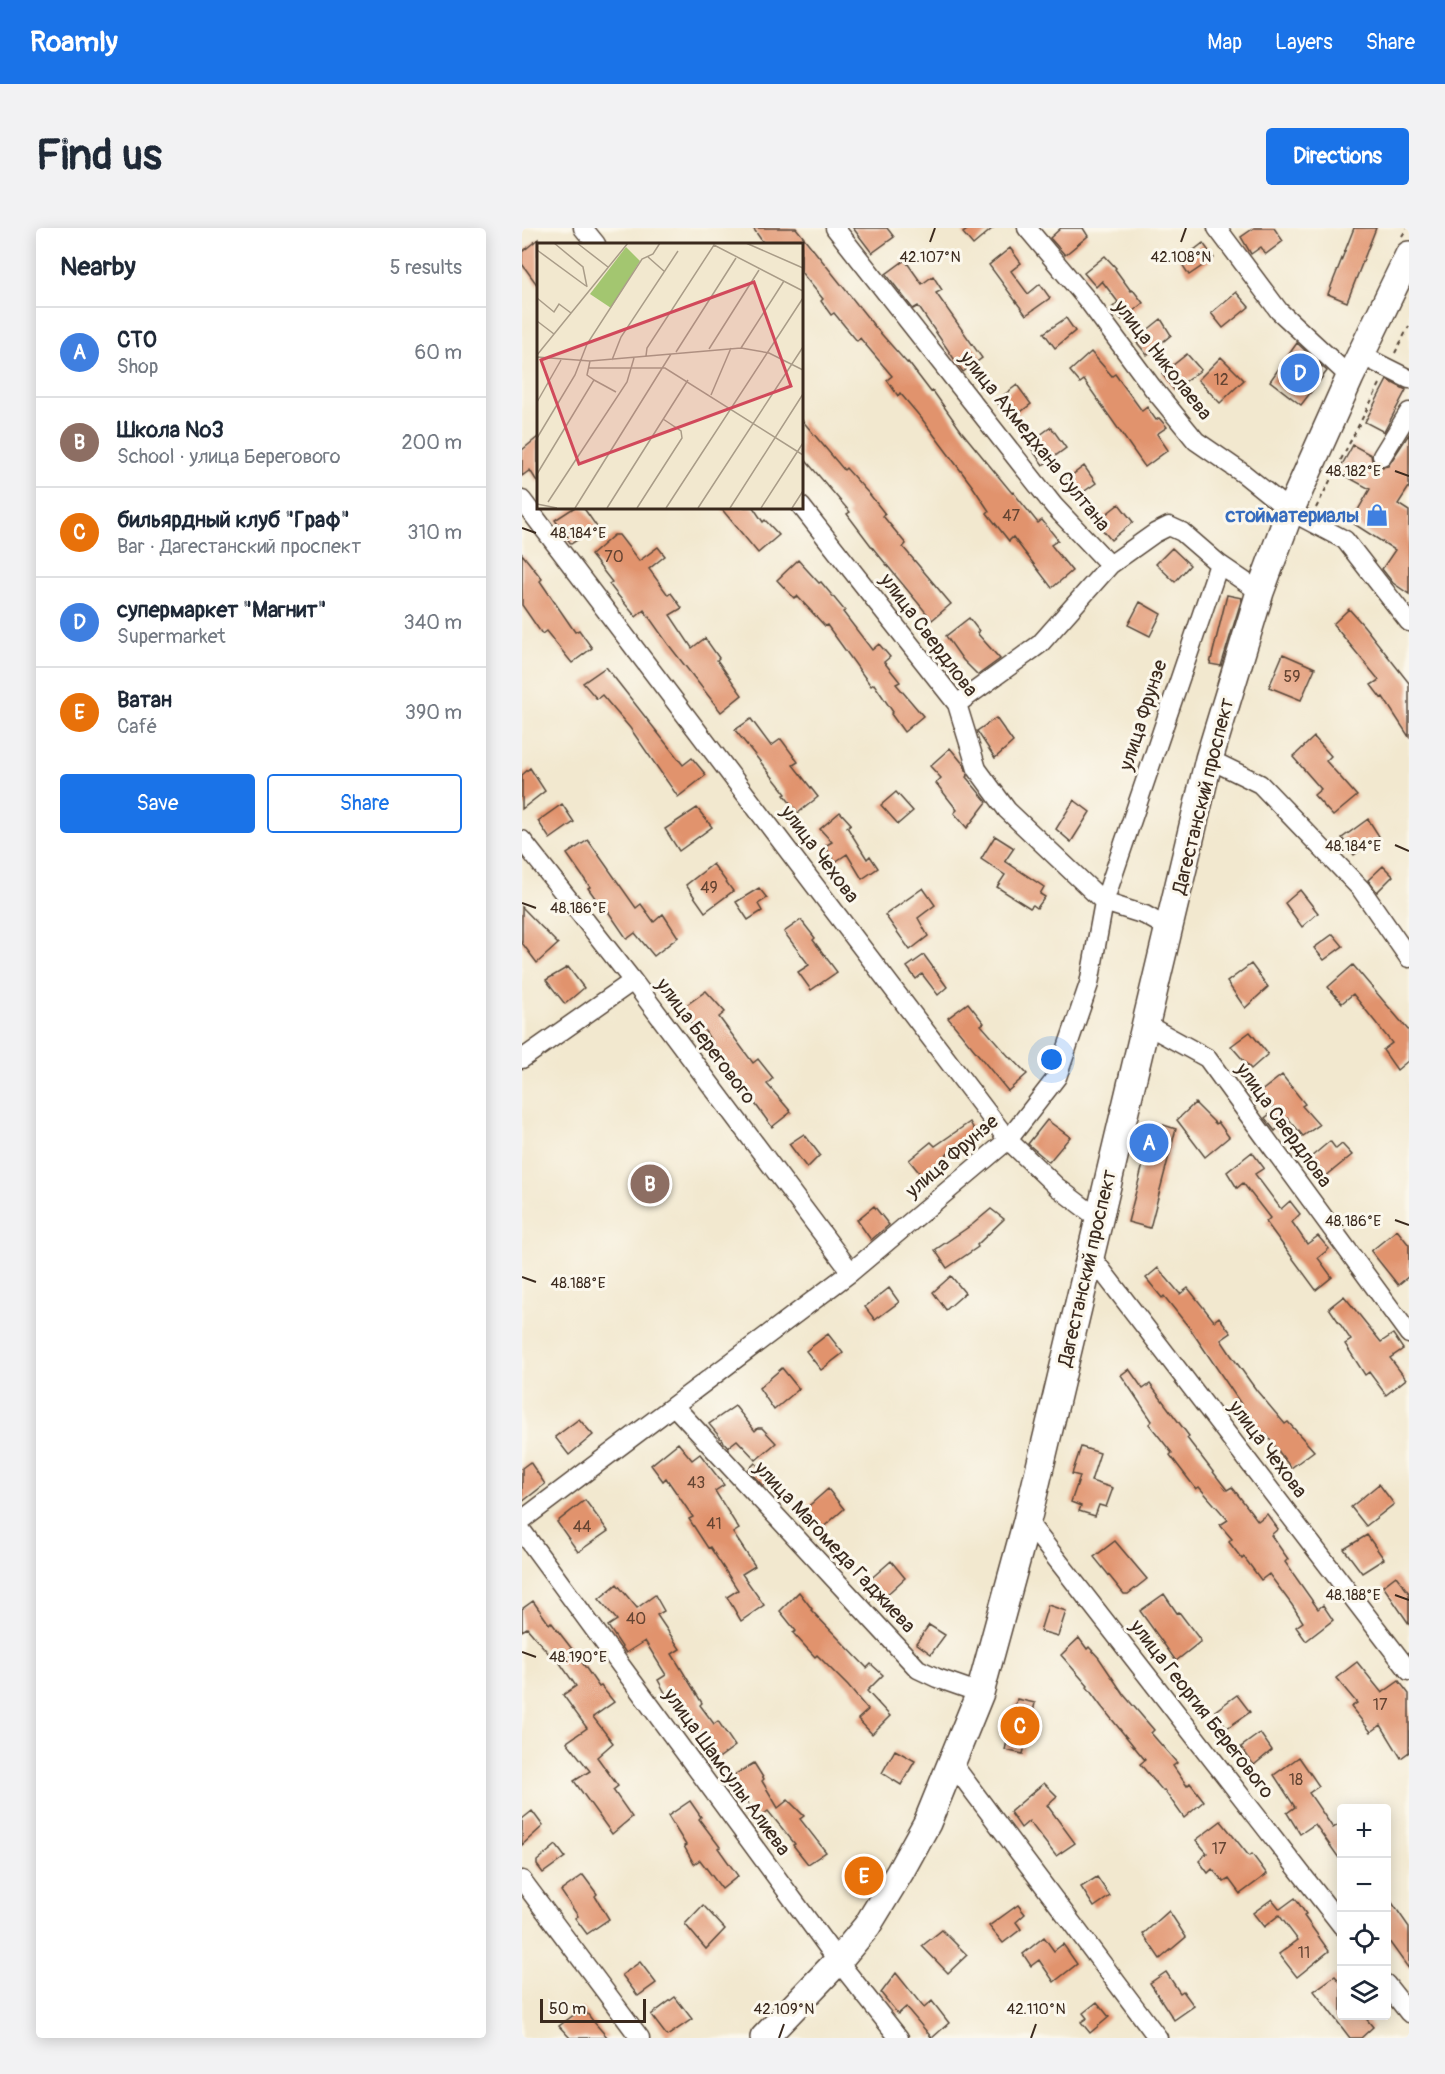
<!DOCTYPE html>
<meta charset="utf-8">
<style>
body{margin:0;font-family:Pangolin,sans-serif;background:#f2f2f3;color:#1f2937}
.controls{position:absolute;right:18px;bottom:18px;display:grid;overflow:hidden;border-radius:6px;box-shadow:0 3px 15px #0003}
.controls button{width:54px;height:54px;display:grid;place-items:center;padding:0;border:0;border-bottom:2px solid #e0e1e3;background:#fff;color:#1f2937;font:30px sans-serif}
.scale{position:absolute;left:18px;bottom:15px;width:106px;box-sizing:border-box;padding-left:6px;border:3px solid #3b2a1e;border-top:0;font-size:16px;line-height:21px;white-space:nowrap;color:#3b2a1e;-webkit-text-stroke:4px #fbf7ec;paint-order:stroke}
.you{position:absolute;left:530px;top:832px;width:21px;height:21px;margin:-15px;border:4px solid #fff;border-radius:50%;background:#1a73e8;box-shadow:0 0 0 9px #1a73e833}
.badge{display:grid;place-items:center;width:39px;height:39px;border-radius:50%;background:#1a73e8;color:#fff;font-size:20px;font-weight:700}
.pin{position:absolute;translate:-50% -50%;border:3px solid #fff;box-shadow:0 2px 6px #0006}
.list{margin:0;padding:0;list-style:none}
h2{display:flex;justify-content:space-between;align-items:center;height:78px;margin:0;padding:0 24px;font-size:26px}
h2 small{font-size:20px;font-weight:400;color:#747a83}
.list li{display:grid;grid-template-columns:39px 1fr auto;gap:18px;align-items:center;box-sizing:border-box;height:90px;padding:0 24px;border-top:2px solid #e0e1e3}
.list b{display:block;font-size:22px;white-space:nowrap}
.list p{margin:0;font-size:20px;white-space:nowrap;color:#747a83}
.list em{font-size:20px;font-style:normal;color:#747a83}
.actions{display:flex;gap:12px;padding:18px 24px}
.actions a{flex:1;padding:14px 0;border:2px solid #1a73e8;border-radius:6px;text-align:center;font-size:21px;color:#1a73e8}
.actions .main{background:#1a73e8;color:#fff}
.icon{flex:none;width:33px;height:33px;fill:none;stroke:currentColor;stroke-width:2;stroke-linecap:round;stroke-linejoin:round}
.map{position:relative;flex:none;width:887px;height:1810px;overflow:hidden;border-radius:6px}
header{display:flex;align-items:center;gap:36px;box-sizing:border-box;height:84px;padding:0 30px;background:#1a73e8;color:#fff}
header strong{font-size:28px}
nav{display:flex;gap:33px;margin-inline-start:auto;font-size:21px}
.intro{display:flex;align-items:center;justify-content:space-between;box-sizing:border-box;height:144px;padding:0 36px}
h1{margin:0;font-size:42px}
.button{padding:15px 27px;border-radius:6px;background:#1a73e8;color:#fff;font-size:21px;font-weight:700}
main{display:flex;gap:36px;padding:0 36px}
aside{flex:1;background:#fff;border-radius:6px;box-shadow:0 3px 15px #0003}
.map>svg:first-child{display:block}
.building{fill:#e1936d}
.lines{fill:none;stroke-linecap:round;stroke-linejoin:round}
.minor-casing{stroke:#564639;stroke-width:21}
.highway-casing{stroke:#564639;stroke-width:30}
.path{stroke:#564639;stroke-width:2;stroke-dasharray:4.5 4.5;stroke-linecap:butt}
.minor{stroke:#fff;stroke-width:18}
.highway{stroke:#fff;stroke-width:27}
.ticks{fill:none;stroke:#3b2a1e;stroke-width:2}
.labels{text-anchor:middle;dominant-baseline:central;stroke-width:6;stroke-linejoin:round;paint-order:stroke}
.number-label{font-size:16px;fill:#644432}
.street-label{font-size:20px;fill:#3b2a1e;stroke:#fbf7ec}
.shop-label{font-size:20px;font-weight:bold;fill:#366cbe;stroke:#fbf7ec;text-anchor:end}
.inset-road{fill:none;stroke:#a99c88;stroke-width:1.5}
.view{fill:#d1495b;fill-opacity:0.15;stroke:#d1495b;stroke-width:3}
.inset-edge{fill:none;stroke:#3b2a1e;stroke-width:3}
.ticks-label{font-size:15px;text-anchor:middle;fill:#3b2a1e;stroke:#fbf7ec;stroke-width:6;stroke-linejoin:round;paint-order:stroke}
</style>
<header>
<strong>Roamly</strong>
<nav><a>Map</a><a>Layers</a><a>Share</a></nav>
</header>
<div class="intro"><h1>Find us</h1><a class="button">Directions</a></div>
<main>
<aside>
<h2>Nearby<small>5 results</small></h2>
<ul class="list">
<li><span class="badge" style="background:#3f7fe0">A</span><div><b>СТО</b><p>Shop</p></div><em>60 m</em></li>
<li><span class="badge" style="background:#8d6e63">B</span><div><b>Школа №3</b><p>School · улица Берегового</p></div><em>200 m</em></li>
<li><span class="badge" style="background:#e8710a">C</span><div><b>бильярдный клуб &quot;Граф&quot;</b><p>Bar · Дагестанский проспект</p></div><em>310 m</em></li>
<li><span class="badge" style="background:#3f7fe0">D</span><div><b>супермаркет &quot;Магнит&quot;</b><p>Supermarket</p></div><em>340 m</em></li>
<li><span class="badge" style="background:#e8710a">E</span><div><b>Ватан</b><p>Café</p></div><em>390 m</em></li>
</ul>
<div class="actions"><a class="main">Save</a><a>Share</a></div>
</aside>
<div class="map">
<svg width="887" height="1810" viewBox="0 0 887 1810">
<rect width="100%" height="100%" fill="#fbf7ec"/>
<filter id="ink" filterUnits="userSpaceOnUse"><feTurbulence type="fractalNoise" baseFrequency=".0167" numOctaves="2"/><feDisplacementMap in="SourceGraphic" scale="12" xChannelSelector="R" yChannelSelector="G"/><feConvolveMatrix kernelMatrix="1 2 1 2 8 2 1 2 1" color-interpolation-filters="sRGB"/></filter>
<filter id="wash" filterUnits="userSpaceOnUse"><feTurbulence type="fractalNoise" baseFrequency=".008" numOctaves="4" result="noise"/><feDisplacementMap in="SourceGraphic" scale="24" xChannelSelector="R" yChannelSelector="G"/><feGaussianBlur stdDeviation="1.35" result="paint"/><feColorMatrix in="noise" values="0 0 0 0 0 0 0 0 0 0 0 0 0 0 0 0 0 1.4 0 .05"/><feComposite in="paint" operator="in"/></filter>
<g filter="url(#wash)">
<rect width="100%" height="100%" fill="#f2e8cf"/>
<g id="blocks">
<path class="building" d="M231,0H274L354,100L385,135L386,134L409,164L411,163L440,204L490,265L491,264L516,295L520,292L536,312L529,317L550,343L530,360L491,309L487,313L465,285L467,283L451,259L400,191L378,165L376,168L365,152L370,148L338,110L335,113L312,85L309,87L299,73L301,71L279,44V16H242Z
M331,0H365L372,9L350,25Z
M448,0H471L451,17L441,5Z
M539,0H561L566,8L543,27L528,10Z
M732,0H752L761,13L744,26L739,19L729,26L719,9Z
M832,0H854L825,74L806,66Z
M16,11V58L0,36V24Z
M681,15L692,30L667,47L658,33Z
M488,20L499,35L489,43L506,66L518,56L528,70L504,87L467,37Z
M583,28L594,40L593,41L609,63L611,62L621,75L600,92L590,80L596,74L580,53L574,59L562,45Z
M383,32L400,56L411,48L420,62L414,65L460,130L441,144L396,78L391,81L364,46Z
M714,64L727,79L701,100L689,85Z
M544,90L553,103L533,120L522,105Z
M639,91L649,107L625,127L613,112Z
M775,115L805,143L779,177L748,153Z
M569,124L590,148L593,146L620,183L625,179L634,192L637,190L645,199L635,206L646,222L623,239L562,152L558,155L548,143Z
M665,126L679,142L652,162L640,146Z
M699,129L722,152L698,175L676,152Z
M865,152L884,162L862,204L843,194Z
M495,157L509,176L488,192L474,173Z
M279,191L322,242L324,240L349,268L363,286L361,288L384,316L381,319L429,376L410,392L350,319L325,286L328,284L279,227Z
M529,199L544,220L521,237L506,216Z
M887,206V259L876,276L887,283V366L871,355L860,341L873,322L829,294L848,261L816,244L831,217L849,227L850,233L855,238L860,239L866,238Z
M16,209V255L8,242L0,248V222Z
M562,238L574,255L557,267L545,251Z
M597,276L611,294L589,312L574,294Z
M53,279H61L75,299L49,316L33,292Z
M198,279H231L241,294L243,292L257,307L236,325Z
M92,307H97L117,333L136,319L143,328L127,341L146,367L149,365L160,380L148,387L170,420L183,410L197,430L195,432L220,467L199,484L146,416L122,382L114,389L94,365L87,356L90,354L69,327Z
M650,320L668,337L653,354L634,336Z
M0,326L20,351L18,353L53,404L57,402L70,420L50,435L24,403L20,406L0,377Z
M276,332L297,355L299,354L323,383L321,384L350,422L357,416L368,429L362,434L378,454L374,456L401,488L382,504L369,486L371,484L352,456L349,458L305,397L303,398L275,368L272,370L255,352Z
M705,367L720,370L699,438L688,436Z
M618,374L639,386L628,408L606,397Z
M827,381L842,398L887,455V509L861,469L859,470L849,457L857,452L811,396Z
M447,390L457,403L455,405L478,431L456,447L441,432L424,408Z
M761,426L793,440L779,472L747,459Z
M84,439L161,537L170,530L184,547L156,569L108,500L80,467L75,471L61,455Z
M474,490L491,514L473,530L455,503Z
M229,491L249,518L259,511L276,534L271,537L296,569L276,585L262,567L264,566L213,502Z
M792,509L809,528L804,533L835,568L811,588L792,567L799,561L771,529Z
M428,520L442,537L446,547L444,549L465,574L445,600L432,585L435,582L414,555L419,550L408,538Z
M8,540L23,563L0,581V547Z
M374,564L391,583L376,596L359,577Z
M552,572L568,584L549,614L534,601Z
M40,576L52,594L28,611L16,593Z
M175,580L190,599L157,623L143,601Z
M318,584L329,596L325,599L345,631L348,628L356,640L340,651L325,626L313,634L303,618L310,614L298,601Z
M846,591L857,608L832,627L820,610Z
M473,608L492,620L483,633L522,659L518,666L523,669L515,680L511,677L508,680L475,659L483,647L459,631Z
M66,612L114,680L119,676L132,694L141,686L156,709L132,728L113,705L105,711L83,679L81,681L66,660L68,659L45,626Z
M191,636L211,663L183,684L164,657Z
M861,638L871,648L855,664L846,652Z
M237,660L245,670L236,676L240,683L226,692L214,674Z
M401,660L413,677L396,690L406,708L388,722L363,687Z
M778,662L796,685L780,699L763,675Z
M0,679L36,716L15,735L0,715Z
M279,692L293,710L291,712L315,744L289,762L276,744L287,737L262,704Z
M811,706L821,718L802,732L792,720Z
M402,727L425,759L416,767L400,746L394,751L385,739Z
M729,736L746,759L723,780L705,754Z
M831,737L887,803V832L875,842L861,822L870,815L831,766L820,775L806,759Z
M46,739L62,760L43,776L24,752Z
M184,763L203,784L197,789L231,835L236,831L251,850L245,856L269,884L250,899L202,833L181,800L176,804L159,781Z
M446,775L462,795L459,797L489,831L490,830L505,846L486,863L426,790Z
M728,804L746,826L729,841L709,818Z
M760,847L783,876L780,878L797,897L781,908L766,890L753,903L743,890L753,882L738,864Z
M673,875L694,896L696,894L707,909L683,929L655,892Z
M525,892L548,909L527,934L506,916Z
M448,894L456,909L436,923L433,919L415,936L420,940L404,953L387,932L409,914L413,918Z
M632,894L654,901L628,1000L606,994Z
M282,906L298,927L285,940L267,916Z
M808,913L814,921L820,916L830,927L804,948L789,929Z
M730,924L742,940L733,946L759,981L768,973L778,986L770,994L785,1016L796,1008L807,1021L796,1030L810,1049L794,1062L744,994L748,990L721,955L715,960L705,944Z
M352,978L367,997L349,1012L335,992Z
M469,981L482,991L455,1017L456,1019L425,1040L413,1022L451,996Z
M875,1002L887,1017V1048L876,1057L849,1023Z
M636,1040L658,1066L666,1060L692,1093L697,1089L709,1105L699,1112L709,1127L735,1163L763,1196L766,1194L792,1223L769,1240L743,1205L736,1210L712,1181L719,1176L669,1102L642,1068L640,1070L624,1050Z
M429,1048L443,1065L424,1082L411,1064Z
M367,1060L377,1074L353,1092L343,1079Z
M822,1068L859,1114L871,1106L881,1121L868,1130L884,1151L864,1167L847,1144L843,1147L823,1116L829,1112L807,1080Z
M306,1106L321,1125L299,1142L284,1123Z
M260,1140L277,1161L252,1182L237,1160Z
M607,1141L621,1161L628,1156L667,1208L665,1210L705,1262L710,1259L736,1293L745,1286L756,1301L749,1307L766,1331L763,1334L796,1381L801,1377L811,1392L784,1413L774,1399L781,1394L770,1377L747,1346L739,1352L722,1329L720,1331L707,1314L710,1311L698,1297L706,1292L677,1259L674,1261L648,1227L650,1225L627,1196L630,1193L599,1147Z
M213,1178L233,1203L236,1200H240L254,1215L234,1232L215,1212L206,1219L187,1196Z
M57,1191L71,1207L47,1227L33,1209Z
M156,1215L170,1232L178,1226L202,1257L193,1263L217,1301L211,1305L233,1338L220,1346L242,1377L219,1393L205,1369L216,1362L188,1319L186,1320L167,1291L171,1289L144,1250L141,1253L129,1237Z
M559,1219L578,1225L569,1253L591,1260L584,1279L577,1277L573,1288L557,1283L559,1278L549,1274L558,1248L550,1246Z
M8,1234L23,1256L0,1274V1240Z
M233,1235L250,1249L241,1258L226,1242Z
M857,1256L872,1276L844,1298L829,1279Z
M306,1261L322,1281L298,1302L281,1283Z
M63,1272L86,1303L56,1324L35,1294Z
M845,1307L862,1331L840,1345L822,1321Z
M593,1313L625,1351L606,1366H602L572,1329Z
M369,1333L383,1350L359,1372L345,1354Z
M874,1348L887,1365V1396L861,1358Z
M95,1356L115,1380L133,1367L142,1383L135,1387L158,1421L150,1426L180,1475L178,1477L192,1496L196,1493L213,1518L194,1532L176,1504L148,1468L146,1470L136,1452L144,1447L123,1413L104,1425L86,1398L95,1392L77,1371Z
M277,1364L290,1381L289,1382L345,1440L349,1436L361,1447L345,1463L368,1488L350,1506L336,1491L346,1482L326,1458L295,1427L293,1429L271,1405L274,1403L258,1383Z
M642,1366L655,1385L657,1384L679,1413L654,1433L618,1383Z
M11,1373L27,1396L29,1394L57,1430L77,1459L79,1458L92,1474L71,1489L91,1515L75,1529L96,1558L91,1562L110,1589L90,1606L52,1553L68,1543L45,1514L65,1500L41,1467L54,1458L31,1425L28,1427L5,1400L0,1403V1381Z
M526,1377L544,1383L536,1408L518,1403Z
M407,1397L423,1407L409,1426L394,1415Z
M557,1410L565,1421L567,1419L577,1430L602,1467L632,1502L629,1505L655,1535L651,1538L665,1558L668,1555L682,1573L662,1590L642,1562L641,1563L618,1536L623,1532L579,1478L565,1459L566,1458L539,1427Z
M835,1434L860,1465L877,1453L887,1466V1524L879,1530L859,1497L849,1504L829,1479L835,1475L814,1450Z
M715,1467L728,1484L705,1500L693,1483Z
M495,1471L513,1475L501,1526L483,1522Z
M738,1505L750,1522L732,1537L719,1519Z
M373,1522L393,1533L379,1557L360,1545Z
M777,1529L797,1558L787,1565L811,1600L819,1595V1633L793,1596L778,1606L765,1585L773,1579L752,1547Z
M232,1535L242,1551L240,1553L256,1580L266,1572L282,1588L278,1591L304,1624L286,1636L271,1617L273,1616L246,1583L237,1590L207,1550Z
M522,1555L535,1568L525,1577L553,1615L534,1628L507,1593L499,1600L488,1584Z
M168,1573L179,1589L177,1591L198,1619L196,1620L216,1648L200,1661L178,1632L172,1636L162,1618L164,1617L146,1588Z
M10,1583L21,1598L0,1617V1591Z
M699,1593L727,1628L730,1626L745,1646L718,1666L707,1651L702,1654L690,1641L686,1645L677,1633L685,1625L674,1612Z
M34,1617L43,1629L21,1645L15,1637V1633Z
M61,1647L75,1666L73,1668L87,1691L65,1706L53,1690L56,1688L39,1663Z
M575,1649L588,1668L572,1679L559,1659Z
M864,1666L887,1699V1741L864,1709Z
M773,1670L784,1686L782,1688L807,1723L775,1749L757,1726L776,1712L757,1687L742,1699L731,1685L750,1671L758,1681Z
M181,1677L203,1701L184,1721L163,1696Z
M496,1677L503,1686L494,1694L499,1701L481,1715L467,1698Z
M647,1683L664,1709L638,1731L621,1706Z
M420,1702L445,1727L426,1745L400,1718Z
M522,1709L532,1723L541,1716L555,1736L532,1754L517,1732L509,1738L501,1726Z
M118,1734L134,1755L116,1768L100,1747Z
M644,1744L658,1765L661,1763L672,1778L652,1792L628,1755Z
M374,1745L402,1780L410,1773L427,1795L410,1810L384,1779L376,1786L359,1765Z
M813,1748L819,1755V1788H842L851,1799L839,1810H828L792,1763Z
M153,1769L170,1791L145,1808L129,1787Z
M575,1774L587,1789L568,1805L559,1794L565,1790L561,1785Z
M61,1780L71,1793L86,1810H48L37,1798Z"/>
</g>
</g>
<g filter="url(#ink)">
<use href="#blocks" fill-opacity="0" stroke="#564639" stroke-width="1.5"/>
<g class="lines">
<g class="minor-casing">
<path id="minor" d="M61,0L74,16
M313,0L532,278L588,337L633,305L647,298L660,304L697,336L738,364
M505,0L567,74L630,159L674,213L722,246L768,283L823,312L887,394
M695,0L757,83L828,149
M839,127L887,151
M860,228L887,184
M0,272L486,912L535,959L577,991
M279,278L435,476L455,541L485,582L582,674L623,687L648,701
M435,476L518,416L588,337
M687,531L738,556L839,661L887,730
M0,612L111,753L329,1044
M623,796L685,830L887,1106
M0,831L111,753
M568,1027L887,1443
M152,1178L396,1441L415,1450L458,1465
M0,1292L329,1044L486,912L535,849L567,756L582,674L697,336
M505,1293L820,1698
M0,1303L316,1733L377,1810
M430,1535L636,1810
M0,1652L118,1810
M864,1756L887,1785"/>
</g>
<g class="highway-casing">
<path id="highway" d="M242,1810L316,1733L345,1698L378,1644L405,1595L458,1465L505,1293L687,531L738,364L768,283L828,149L887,27"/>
</g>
<path class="path" d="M880,8L885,0
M873,125L887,98
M794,280L859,154"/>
<use href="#minor" class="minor"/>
<use href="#highway" class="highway"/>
</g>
</g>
<path class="ticks" d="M408,14L413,0M659,14L664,0M873,243L887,248M0,300L14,305M873,617L887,623M0,675L14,680M873,992L887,997M0,1049L14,1054M873,1367L887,1372M0,1424L14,1429M257,1810L262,1796M509,1810L514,1796"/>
<defs>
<g id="shop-bare" transform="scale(1.8)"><path d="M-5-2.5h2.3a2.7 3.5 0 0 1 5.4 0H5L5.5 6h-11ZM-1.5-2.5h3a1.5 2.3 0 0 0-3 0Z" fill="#3f7fe0" stroke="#fbf7ec" stroke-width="2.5" paint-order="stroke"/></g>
</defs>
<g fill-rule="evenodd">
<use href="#shop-bare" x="855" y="287"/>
</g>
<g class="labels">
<g class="number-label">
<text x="699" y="152">12</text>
<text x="489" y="288">47</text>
<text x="92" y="329">70</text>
<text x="770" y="449">59</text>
<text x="187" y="660">49</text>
<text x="174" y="1255">43</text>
<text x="192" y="1296">41</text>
<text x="60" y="1299">44</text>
<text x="114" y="1391">40</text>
<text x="858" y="1477">17</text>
<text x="774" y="1552">18</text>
<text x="697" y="1621">17</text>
<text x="782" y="1725">11</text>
</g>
<g class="street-label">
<text transform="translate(641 132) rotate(52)">улица Николаева</text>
<text transform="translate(513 213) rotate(51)">улица Ахмедхана Султана</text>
<text transform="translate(407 407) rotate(53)">улица Свердлова</text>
<text transform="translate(621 487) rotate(-72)">улица Фрунзе</text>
<text transform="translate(681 568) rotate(-76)">Дагестанский проспект</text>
<text transform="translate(298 626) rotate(53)">улица Чехова</text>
<text transform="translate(184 813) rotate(53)">улица Берегового</text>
<text transform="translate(762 897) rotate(54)">улица Свердлова</text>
<text transform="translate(430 928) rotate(-41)">улица Фрунзе</text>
<text transform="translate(565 1040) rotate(-77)">Дагестанский проспект</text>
<text transform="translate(746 1221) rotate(53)">улица Чехова</text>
<text transform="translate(313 1319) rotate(47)">улица Магомеда Гаджиева</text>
<text transform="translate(680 1481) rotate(52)">улица Георгия Берегового</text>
<text transform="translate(205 1544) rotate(54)">улица Шамсулы Алиева</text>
</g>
<g class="shop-label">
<text x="837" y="287">стойматериалы</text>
</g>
</g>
<g transform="translate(15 15)">
<rect width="266" height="266" fill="#f2e8cf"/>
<path d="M89,4L103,18L74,65L53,51Z" fill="#a3c670"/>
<path class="inset-road" d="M17,0L46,24L50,44M40,0L71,24M209,0L266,25M0,7L49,43M111,14L128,29M0,55L17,69L22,61L34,70M0,78L17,91M204,105L247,38M172,106L222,27M139,109L199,15M0,112L91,0M109,113L110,105L177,2L266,48M0,114L53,118L204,105L232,110L266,127M75,117L84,94L141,8M52,125H128L266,212M57,137L79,149M174,152L194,105M0,159L24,117M0,195L38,132L50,101L105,16L116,11L123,0M0,231L57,137L50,132L53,118M11,259L90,139L97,115M0,261L20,265M38,265L134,111M70,265L151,137M100,265L145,195L144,188L126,176M129,265L266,55M161,265L266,104M193,265L266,151M224,265L266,200M255,265L266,248"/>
<path class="view" d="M217,39L254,143L42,221L4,117Z"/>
<rect width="266" height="266" class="inset-edge"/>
</g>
<g class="ticks-label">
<text x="408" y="34">42.107°N</text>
<text x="659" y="34">42.108°N</text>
<text x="831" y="248">48.182°E</text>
<text x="56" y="310">48.184°E</text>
<text x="831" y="623">48.184°E</text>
<text x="56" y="685">48.186°E</text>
<text x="831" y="998">48.186°E</text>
<text x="56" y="1060">48.188°E</text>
<text x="831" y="1372">48.188°E</text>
<text x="56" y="1434">48.190°E</text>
<text x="262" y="1786">42.109°N</text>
<text x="514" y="1786">42.110°N</text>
</g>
</svg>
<div class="controls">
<button>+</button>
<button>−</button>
<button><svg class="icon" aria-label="locate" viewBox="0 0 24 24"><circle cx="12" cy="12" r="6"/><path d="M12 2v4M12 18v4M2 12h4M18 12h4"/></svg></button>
<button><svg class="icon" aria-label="layers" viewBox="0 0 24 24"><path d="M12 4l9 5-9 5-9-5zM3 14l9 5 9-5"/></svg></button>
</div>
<div class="scale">50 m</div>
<div class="you"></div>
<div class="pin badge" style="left:627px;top:915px;background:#3f7fe0">A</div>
<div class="pin badge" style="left:128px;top:956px;background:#8d6e63">B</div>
<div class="pin badge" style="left:498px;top:1498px;background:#e8710a">C</div>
<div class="pin badge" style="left:778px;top:145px;background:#3f7fe0">D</div>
<div class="pin badge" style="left:342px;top:1648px;background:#e8710a">E</div>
</div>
</main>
